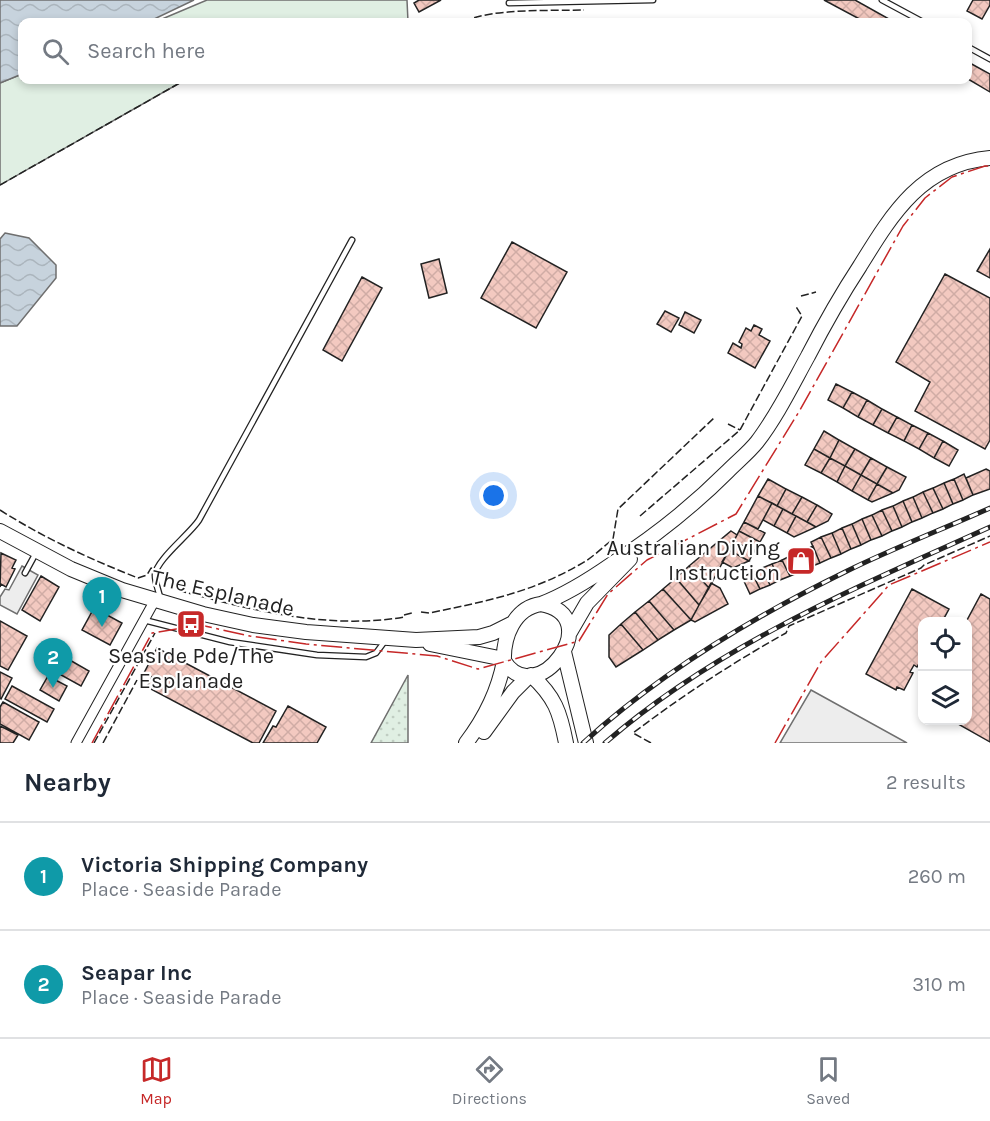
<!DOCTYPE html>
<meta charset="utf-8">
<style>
body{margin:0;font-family:Karla,sans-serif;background:#f6f6f7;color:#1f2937}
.controls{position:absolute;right:18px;bottom:18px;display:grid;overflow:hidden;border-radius:12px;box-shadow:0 3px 9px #0003}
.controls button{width:54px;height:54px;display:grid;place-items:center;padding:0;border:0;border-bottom:2px solid #e0e1e3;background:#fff;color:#1f2937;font:30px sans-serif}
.you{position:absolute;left:494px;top:496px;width:21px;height:21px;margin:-15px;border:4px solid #fff;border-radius:50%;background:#1a73e8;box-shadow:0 0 0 9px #1a73e833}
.badge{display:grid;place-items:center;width:39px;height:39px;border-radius:50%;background:#c62828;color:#fff;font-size:20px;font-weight:700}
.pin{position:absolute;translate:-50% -50px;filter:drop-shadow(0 2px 3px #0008)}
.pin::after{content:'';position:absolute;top:32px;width:21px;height:18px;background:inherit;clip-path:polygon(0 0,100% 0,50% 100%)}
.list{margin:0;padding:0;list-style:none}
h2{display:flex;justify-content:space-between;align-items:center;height:78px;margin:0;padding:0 24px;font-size:26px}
h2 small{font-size:20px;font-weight:400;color:#747a83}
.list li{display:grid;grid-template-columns:39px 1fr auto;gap:18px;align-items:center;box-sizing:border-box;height:108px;padding:0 24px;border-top:2px solid #e0e1e3}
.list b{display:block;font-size:22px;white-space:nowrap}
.list p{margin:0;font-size:20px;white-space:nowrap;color:#747a83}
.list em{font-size:20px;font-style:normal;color:#747a83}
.icon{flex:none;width:33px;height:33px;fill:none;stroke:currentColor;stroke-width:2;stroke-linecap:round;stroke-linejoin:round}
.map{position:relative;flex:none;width:990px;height:743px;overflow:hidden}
.search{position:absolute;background:#fff;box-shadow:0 3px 9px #0003;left:18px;right:18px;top:18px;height:66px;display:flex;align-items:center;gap:15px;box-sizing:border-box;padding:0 21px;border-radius:12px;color:#747a83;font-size:22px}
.sheet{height:294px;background:#fff}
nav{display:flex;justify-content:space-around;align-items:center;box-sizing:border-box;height:84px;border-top:2px solid #e0e1e3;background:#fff;font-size:16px;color:#747a83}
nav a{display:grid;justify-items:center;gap:3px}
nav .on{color:#c62828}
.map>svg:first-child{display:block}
.grass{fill:url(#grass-dots);stroke:#6f6f6f;stroke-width:1.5}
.park{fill:#e0efe3;stroke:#6f6f6f;stroke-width:1.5}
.parking{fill:#ededed;stroke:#6f6f6f;stroke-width:1.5}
.water{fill:url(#water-waves);stroke:#6f6f6f;stroke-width:1.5}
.building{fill:url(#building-cross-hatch);stroke:#222;stroke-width:1.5}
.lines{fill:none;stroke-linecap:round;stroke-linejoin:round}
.lane-casing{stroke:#222;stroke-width:7}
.street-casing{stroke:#222;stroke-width:11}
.secondary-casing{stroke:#222;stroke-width:16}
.lane{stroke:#fff;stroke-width:4.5}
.street{stroke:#fff;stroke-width:9}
.secondary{stroke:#fff;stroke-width:14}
.rail-casing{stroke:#222;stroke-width:5}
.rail{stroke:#fff;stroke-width:3;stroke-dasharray:9;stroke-linecap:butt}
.fence{stroke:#222;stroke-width:1.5;stroke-dasharray:8 3;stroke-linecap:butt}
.power{stroke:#c62828;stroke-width:1.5;stroke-dasharray:21 4.5 3 4.5;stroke-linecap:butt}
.labels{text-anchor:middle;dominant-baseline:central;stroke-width:4.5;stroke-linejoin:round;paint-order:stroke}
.poi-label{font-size:22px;fill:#222;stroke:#fff;text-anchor:end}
.street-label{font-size:22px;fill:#222;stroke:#fff}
</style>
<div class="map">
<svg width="990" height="743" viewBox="0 0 990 743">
<defs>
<pattern id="grass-dots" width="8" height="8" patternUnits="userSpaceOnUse" patternTransform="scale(1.5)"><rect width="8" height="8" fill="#e0efe3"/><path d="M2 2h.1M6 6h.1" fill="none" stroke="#c0cdc2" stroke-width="1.8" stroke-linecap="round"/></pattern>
<pattern id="water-waves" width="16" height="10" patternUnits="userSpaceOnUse" patternTransform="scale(1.5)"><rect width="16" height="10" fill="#c7d3dd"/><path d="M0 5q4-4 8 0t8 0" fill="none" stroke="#abb5bd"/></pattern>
<pattern id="building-cross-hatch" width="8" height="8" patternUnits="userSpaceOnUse" patternTransform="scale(1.5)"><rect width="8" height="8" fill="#f3c9c0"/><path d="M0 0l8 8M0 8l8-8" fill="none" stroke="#d0aca5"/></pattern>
</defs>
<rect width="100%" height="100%" fill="#fff"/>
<path class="grass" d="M408,675V743H371Z"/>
<path class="park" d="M207,0H407L408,22H155Z
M22,74V80H185L0,185V83Z"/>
<path class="parking" d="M22,566L38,575L17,614L0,605V597L5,589L9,590Z
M811,690L907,743H780Z"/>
<path class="water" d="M0,0H194L148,22H22V74L0,83Z
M5,233L29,238L56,265V278L17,326H0V239Z"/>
<path class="building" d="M419,0H441L419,12L414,3Z
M824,0H855L889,19L887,22H865Z
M973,0H990V5L982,19L967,11Z
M968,62L990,74V92L968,79Z
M512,242L567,272L536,328L481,298Z
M990,249V278L977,271Z
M439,259L447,293L429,298L421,264Z
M945,274L990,298V440L985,449L915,411L930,382L896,362Z
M362,277L382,288L342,361L323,350Z
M665,311L679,318L671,332L657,324Z
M685,312L701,320L694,333L679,325Z
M754,325L762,329L759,335L770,341L755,368L728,353L733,343L741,348L742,344L739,342L746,328L751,331Z
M836,384L852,392L843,408L828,400Z
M852,392L867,400L858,417L843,408Z
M867,400L882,409L873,425L858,417Z
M882,409L897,417L888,433L873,425Z
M897,417L912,425L904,441L888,433Z
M912,425L928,433L919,449L904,441Z
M824,431L839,440L830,458L814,449Z
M928,433L943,441L934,458L919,449Z
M839,440L855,449L845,466L830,458Z
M943,441L958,450L949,466L934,458Z
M814,449L830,458L821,473L805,465Z
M855,449L871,458L861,475L845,466Z
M830,458L845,466L837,482L821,473Z
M871,458L887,467L877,484L861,475Z
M845,466L861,475L852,491L837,482Z
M887,467L906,477L899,490L893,493L877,484Z
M986,469L990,471V489L973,495L966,478Z
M964,474L973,495L963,500L954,479Z
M861,475L877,484L868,500L852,491Z
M768,479L786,489L777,506L758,496Z
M954,479L963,500L953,504L944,483Z
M944,483L953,504L943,509L933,488Z
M877,484L893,493L872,502L868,500Z
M933,488L943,509L933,513L923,492Z
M786,489L802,497L792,514L777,506Z
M923,492L933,513L922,518L913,497Z
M758,496L772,503L758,529L744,522Z
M802,497L817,505L807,522L792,514Z
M913,497L922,518L912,522L903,501Z
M903,501L912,522L902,527L893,506Z
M772,503L783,509L774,526L763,520Z
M817,505L832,514L828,521L816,527L807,522Z
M893,506L902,527L892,531L882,510Z
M783,509L796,516L787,533L774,526Z
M882,510L892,531L882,536L872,515Z
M872,515L882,536L871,540L862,519Z
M796,516L807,522L816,527L794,537L787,533Z
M862,519L871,540L861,545L852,524Z
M744,522L765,533L760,542L739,531Z
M852,524L861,545L851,549L842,528Z
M842,528L851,549L841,554L832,533Z
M731,531L737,535L709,588L689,566Z
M739,531L760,542L754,552L734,541Z
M832,533L841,554L831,558L821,537Z
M821,537L831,558L820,563L811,542Z
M734,541L754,552L749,561L729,550Z
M813,546L820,563L810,567L803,551Z
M729,550L749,561L733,568L722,562Z
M803,551L810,567L800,572L792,555Z
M1,553L16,560L12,568L15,569L6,587L1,584L0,587Z
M792,555L800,572L790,576L782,560Z
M782,560L790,576L780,580L772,564Z
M772,564L780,580L770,585L762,568Z
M689,566L709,588L699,605L676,578Z
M762,568L770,585L760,589L752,573Z
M752,573L760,589L750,594L742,577Z
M41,576L59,587L40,621L22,610Z
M676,578L699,605L691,620L663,589Z
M711,583L720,588L728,604L695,622L691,620Z
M663,589L691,620L674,630L649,601Z
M912,589L949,609L942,622H922V658L917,667L914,665L910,672L913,673L904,690L897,687L896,690L866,674Z
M981,594L990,599V742L951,720H968V622H966Z
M649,601L674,630L658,640L635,612Z
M94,608L122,623L110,645L82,630Z
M635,612L658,640L643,650L621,624Z
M0,621L27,636L8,670L0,666Z
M621,624L643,650L616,667L609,657V635Z
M157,648L276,711L259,743H253L147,687L152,677L144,673Z
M61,655L89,671L81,686L52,670Z
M0,672L12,678L1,699L0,698Z
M48,676L67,686L59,701L40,690Z
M12,686L54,709L47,722L5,699Z
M3,702L39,722L29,740L0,724V707Z
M288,706L326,727L317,743H263L273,726L276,727Z
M0,726L18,735L13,743H0Z"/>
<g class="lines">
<g class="lane-casing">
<path id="lane" d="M882,0L923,22
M509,3L653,0
M968,47L990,59
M25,573L37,551
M160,598C159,591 155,583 155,575C156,560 190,534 199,520L352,240
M144,620L230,642L317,655L366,657L376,653L385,641"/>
</g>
<g class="street-casing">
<path id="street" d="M76,743L155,600"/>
</g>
<g class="secondary-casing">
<path id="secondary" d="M0,531L71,569L122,590L203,614L253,625L306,632L416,640L479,637L493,633L513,623
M541,604C567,594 589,580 612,564C654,537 693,506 728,471C738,461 749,452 757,442C777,416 792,385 808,356C824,325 841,295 860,266C892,214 922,164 990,158
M541,604C609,616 536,713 504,661C503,637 514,608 541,604Z
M569,634L587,603L630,559
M430,644L504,659
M564,652L586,743
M531,675C555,697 560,712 566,743
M484,732L513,692L529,676
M466,743C485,718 498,693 504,661"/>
</g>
<use href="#lane" class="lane"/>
<use href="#street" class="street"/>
<use href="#secondary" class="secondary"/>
<g class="rail-casing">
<path id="rail" d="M583,743C661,672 753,617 847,571C894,548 943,529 990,508
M605,743C718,645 855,588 990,527"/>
</g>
<use href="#rail" class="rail"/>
<path class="fence" d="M464,22C489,8 553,11 584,10
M0,185L185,80
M801,296L816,292
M728,424L740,430
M0,510C44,538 90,559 138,578L147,575L151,568L174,581L177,590C250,610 329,630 404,617V615L412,613
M640,516L740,430L802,316L795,305
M421,612L429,613C483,602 530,593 579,565C591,559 602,548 613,539L618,509L715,417
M94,743L155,633
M103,743L137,680
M651,743L633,733C682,696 732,663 786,633L789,626L921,568L924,565L990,536"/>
<path class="power" d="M92,743L152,633L200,625L250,636L306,644L437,656L478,669L579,641L608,594L647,560L736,514L800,410L903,226L925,198L952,177L985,166H990
M775,743L821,662L889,585L990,542"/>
</g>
<defs>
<g id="shop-square" transform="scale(1.5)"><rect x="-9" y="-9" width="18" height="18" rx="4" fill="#c62828" stroke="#fff"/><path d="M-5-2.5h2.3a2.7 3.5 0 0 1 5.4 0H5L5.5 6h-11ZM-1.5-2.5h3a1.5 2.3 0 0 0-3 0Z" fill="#fff"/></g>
<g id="bus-square" transform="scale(1.5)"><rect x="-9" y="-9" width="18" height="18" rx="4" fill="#c62828" stroke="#fff"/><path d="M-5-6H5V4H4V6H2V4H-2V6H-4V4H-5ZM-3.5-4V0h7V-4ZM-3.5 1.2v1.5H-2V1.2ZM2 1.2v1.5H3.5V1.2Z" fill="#fff"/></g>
</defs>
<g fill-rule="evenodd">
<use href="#shop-square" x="801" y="561"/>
<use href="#bus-square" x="191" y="624"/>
</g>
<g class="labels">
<g class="poi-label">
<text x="780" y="548">Australian Diving<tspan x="780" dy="25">Instruction</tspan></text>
<text x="191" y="656" text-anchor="middle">Seaside Pde/The<tspan x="191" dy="25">Esplanade</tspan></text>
</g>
<g class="street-label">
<text transform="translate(223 593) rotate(13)">The Esplanade</text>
</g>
</g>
</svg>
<div class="controls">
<button><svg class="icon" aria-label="locate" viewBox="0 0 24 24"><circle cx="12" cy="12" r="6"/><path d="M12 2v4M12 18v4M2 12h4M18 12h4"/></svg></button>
<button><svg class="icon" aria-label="layers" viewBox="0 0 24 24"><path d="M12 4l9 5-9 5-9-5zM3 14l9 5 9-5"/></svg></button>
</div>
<div class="you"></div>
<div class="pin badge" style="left:102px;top:627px;background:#0f9aa8">1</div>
<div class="pin badge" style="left:53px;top:688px;background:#0f9aa8">2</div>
<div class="search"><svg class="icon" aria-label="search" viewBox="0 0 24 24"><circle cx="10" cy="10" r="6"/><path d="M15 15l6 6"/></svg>Search here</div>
</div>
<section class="sheet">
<h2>Nearby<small>2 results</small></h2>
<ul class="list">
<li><span class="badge" style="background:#0f9aa8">1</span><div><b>Victoria Shipping Company</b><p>Place · Seaside Parade</p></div><em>260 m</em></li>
<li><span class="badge" style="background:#0f9aa8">2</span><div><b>Seapar Inc</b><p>Place · Seaside Parade</p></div><em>310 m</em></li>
</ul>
</section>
<nav>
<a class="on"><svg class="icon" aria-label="map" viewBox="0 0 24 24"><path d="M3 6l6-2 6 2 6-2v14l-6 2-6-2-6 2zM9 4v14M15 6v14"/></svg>Map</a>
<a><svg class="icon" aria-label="directions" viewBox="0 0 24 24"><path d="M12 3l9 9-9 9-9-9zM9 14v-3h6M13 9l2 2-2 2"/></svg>Directions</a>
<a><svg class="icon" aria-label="saved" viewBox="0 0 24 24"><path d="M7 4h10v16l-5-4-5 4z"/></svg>Saved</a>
</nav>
